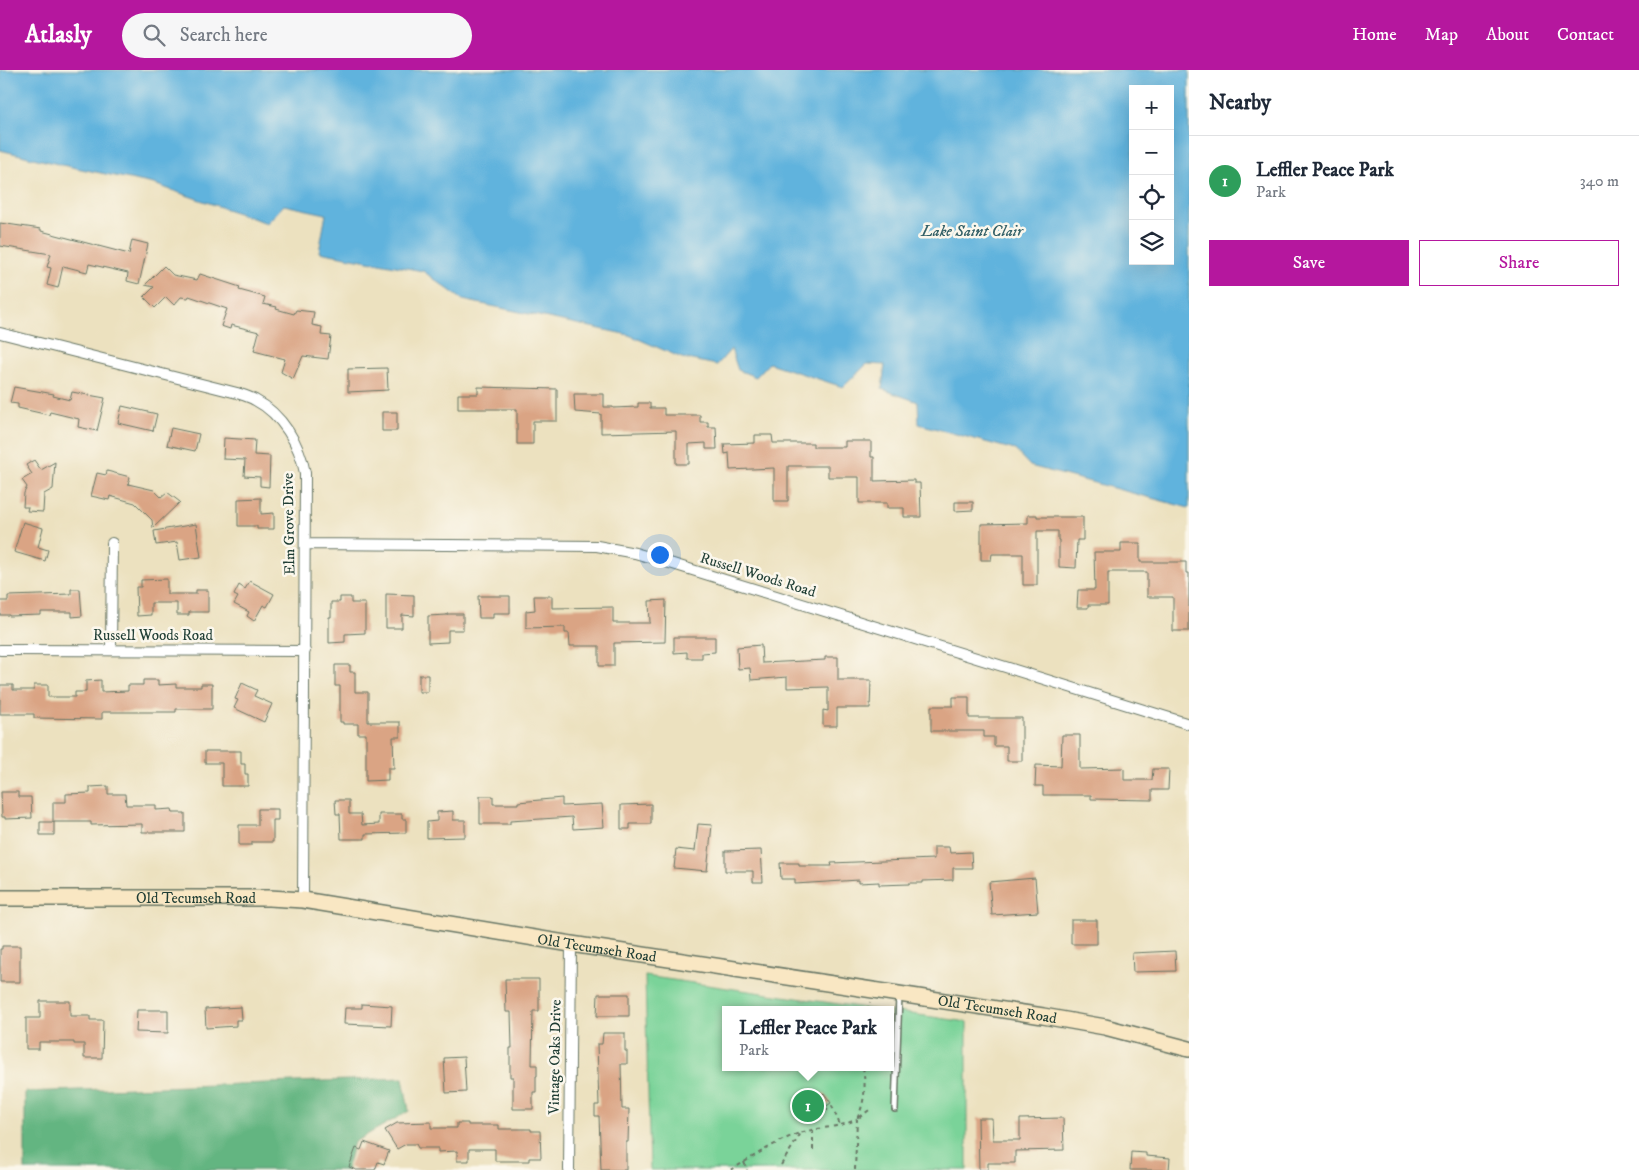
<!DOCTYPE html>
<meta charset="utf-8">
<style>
body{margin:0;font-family:"IM FELL DW Pica",serif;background:#f6f6f7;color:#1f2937}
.controls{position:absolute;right:15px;top:15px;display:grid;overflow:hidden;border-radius:0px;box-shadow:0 5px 20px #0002}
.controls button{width:45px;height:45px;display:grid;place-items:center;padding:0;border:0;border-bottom:1px solid #e0e1e3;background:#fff;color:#1f2937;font:25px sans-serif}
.you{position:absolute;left:659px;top:484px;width:18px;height:18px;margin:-12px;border:4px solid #fff;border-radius:50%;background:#1a73e8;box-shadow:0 0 0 8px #1a73e833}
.badge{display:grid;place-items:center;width:32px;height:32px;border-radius:50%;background:#b5179e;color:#fff;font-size:16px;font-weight:700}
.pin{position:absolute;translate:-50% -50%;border:2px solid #fff;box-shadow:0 1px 5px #0006}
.popup{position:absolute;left:722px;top:936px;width:172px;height:65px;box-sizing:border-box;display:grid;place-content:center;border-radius:0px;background:#fff;filter:drop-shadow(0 1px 4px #0005);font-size:16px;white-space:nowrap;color:#747a83}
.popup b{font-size:19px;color:#1f2937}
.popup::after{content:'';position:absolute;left:50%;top:100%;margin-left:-10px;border:10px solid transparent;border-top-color:#fff}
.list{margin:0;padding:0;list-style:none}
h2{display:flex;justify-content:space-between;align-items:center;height:65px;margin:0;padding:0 20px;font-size:21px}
h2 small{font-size:16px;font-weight:400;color:#747a83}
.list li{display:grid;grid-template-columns:32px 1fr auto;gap:15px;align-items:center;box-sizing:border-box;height:90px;padding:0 20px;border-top:1px solid #e0e1e3}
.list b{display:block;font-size:19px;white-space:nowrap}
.list p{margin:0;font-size:16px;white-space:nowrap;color:#747a83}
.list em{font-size:16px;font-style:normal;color:#747a83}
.actions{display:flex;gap:10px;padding:15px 20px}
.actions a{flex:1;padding:11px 0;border:1px solid #b5179e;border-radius:0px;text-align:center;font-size:18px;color:#b5179e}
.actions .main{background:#b5179e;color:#fff}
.icon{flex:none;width:28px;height:28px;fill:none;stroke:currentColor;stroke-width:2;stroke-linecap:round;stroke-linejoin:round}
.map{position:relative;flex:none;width:1189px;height:1100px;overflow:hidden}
header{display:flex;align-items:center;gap:30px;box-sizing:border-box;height:70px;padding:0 25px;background:#b5179e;color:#fff}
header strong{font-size:24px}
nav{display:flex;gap:28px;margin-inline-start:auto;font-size:18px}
.search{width:350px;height:45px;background:#f6f6f7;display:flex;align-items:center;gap:12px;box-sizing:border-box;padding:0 18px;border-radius:28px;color:#747a83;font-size:19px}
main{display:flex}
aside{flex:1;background:#fff}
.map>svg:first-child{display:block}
.green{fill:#7ad399;stroke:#4c8866}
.forest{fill:#63b581;stroke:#41795a}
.water{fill:#61b3dd;stroke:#407888;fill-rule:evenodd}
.building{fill:#daa484}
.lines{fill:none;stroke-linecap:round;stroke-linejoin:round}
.lane-casing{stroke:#677665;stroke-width:8}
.street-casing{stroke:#677665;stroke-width:12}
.secondary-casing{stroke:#677665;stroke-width:18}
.path{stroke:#677665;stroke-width:2;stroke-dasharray:4 4;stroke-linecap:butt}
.lane{stroke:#fff;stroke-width:5}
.street{stroke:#fff;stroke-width:10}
.secondary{stroke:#f9e7c3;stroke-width:15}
.labels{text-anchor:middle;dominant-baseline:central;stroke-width:5;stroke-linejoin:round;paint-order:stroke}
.street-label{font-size:15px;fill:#1f3d34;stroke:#fbf7ec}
.water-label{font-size:16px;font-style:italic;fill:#336067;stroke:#fbf7ec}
</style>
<header>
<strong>Atlasly</strong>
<div class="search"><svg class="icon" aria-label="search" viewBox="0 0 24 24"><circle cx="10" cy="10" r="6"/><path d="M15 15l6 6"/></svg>Search here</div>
<nav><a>Home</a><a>Map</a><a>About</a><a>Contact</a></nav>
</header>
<main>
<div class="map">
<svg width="1189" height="1100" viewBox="0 0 1189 1100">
<rect width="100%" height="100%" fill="#fbf7ec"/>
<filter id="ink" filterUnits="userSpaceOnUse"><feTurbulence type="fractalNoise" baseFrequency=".02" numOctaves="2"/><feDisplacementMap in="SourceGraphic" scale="10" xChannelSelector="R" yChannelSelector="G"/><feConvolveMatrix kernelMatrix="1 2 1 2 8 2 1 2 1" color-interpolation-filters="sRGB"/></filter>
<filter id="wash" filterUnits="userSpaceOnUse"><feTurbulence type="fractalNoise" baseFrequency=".0096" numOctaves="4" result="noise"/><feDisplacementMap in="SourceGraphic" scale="20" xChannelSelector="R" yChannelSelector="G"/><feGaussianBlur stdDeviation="1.12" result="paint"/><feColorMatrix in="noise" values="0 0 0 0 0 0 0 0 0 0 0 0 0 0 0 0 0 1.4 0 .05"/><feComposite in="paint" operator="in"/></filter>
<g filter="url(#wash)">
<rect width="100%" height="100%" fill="#ece1bf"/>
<path class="green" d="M645,906L879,940H726V997H890L891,941L967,952V1100H650Z"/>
<path class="forest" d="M403,1008L409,1041L354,1072L346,1100H25V1022Z"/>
<path class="water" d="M0,0H1189V438L1030,396L1015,380L919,354L918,332L882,319L885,295L867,294L843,317L769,293L756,307L738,300L731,279L717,295L682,288L629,265L463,230L423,201L319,182L326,144L284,135L267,153L154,114L62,95L0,80ZM1133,19H1170V191H1133Z"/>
<g id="blocks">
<path class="building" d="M0,153L41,159V161L129,184L132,170L148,174L139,214L127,211L128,203L89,194L87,202L63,196L58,218L47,215L51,198L47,197L51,184L0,176Z
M164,196L173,205L197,210L200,204L240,217L239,220L265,227L263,234L277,237L276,239L294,244L296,240L314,242L312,255L322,257L321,265L331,266L328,289L303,286L293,309L281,302L285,289L254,281L259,262L231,255L230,259L221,256L227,239L189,226L188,228L181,227L174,235L166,227L155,238L144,227L154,217L145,215Z
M387,298L388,320L348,322V299Z
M14,317L54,324L53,326L70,330L72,322L105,328L97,361L78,357L79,349L50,342L49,345L18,338V334L10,333Z
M478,317L557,319V351H533V374H517V339H458V324H478Z
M574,324H604V337H613V338L638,337V333H650V338H664V345H700V352H708V357H716L717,379H706V373L689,374V394H676V361L601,363V344L575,342Z
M122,336L157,344L153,361L118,353Z
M382,342H397V361H382Z
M171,358L199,364L195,381L167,375Z
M755,365H772L773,373H813V377H845V371H871V387H874V411L914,410V413H920L921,447H904V438H887V433H859V407H828V396H788V431H774V398L730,400L729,383L725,384L724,374L755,373Z
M224,368L255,370L254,385L270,386L269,417L260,416V407L244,406L245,390L223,389Z
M34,390L41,400L55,392L53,419L44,424L43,442L27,441L28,437H23L24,423L27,417L22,410L32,404L26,395Z
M107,401L130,407L128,414L154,420L161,427L167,422L180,432L153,458L152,450L135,433L110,426L109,430L91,426L97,403L106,405Z
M261,428V444L274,443V459H257V456H238V429Z
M955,432H973V440L955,441Z
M1028,445H1037V447H1083V470H1077L1076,498L1059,497V470H1058V461H1037V515H1023V484H992L991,490H981V454L1028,453Z
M23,452L43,458L38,477L48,480L45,491L14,482Z
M196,454L201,487L180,490L177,472L156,475L154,461Z
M1121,473H1140V492H1186V503H1189V561H1173V527H1147V502H1108V535H1088V538H1077L1078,520H1095L1094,482H1121Z
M167,509V524H196V520H208V542H189V545H177V533H151V545L137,546L136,517H141V510Z
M250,511L274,524L267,537L263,535L254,551L247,546L249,542L234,534L238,527L234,525L239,515L245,519Z
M71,519H80L82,546L72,547V542H41V545L9,546V545H0V531H8V526L71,524Z
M386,524L414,525V546L402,545V558H386Z
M478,526H510V543H493V548H479Z
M534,526H552V538L613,537V553H650L649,531L666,530L665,572L614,573V596H599V576H570L569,563H565V557L526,558V541L535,540Z
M340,527H351V533H365V563L345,564V572L329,573V547H331V532H340Z
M447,544H463V560H448V572L428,573V546L447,545Z
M674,567H715V582L702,583V588H687V582L674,583Z
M761,575L762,593L825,590V587H838V610H871L870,638H837V656H823V640L828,641V617L787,618V607L751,610L750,598L738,599L737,577Z
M335,595H350V602H355V622H368V652H400V667H393L394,698H388V710L366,711V664H358V654H343V652H340V616H335Z
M419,605H428V622H419Z
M101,610V622L128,621V615H143V610H158V615L176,614V617H201V614H212V639H176V642H102V649L34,648V644H0V615H13V620H34V615H48V627H75V622H86V611Z
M242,613L257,620L254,626L272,634L264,652L234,638L238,630L235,629Z
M953,627H969V648H1022V691H1007V676H994V667H984V661H931V636H953Z
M1062,665H1080V699L1124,698V710H1152L1153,699H1169L1168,720H1152V730L1091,729V725H1043V716H1035L1036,695L1061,696Z
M205,681H241V694H245V704H248V716H222V693H205Z
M108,716V724H125L126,735H156V740L172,739L173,743H185V762H142V754L91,755V752H53V732H66V724L90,723V717Z
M1,722H18V727H31L32,748L5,749V747H2Z
M480,726H493V734H518V732L562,728V736L602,734L604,757L573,759L572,747L510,751V754H480Z
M335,730H349V744H361L362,755L379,754V744H402V749H406V763L365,764V769H341L340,744H336Z
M651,734V754H630V759H621V735Z
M258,739H278V750H273V772H252V775H239V755H258Z
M453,741V750H465V767L427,768V752L437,751V742Z
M40,752H54V765H40Z
M698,754L712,755L707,801L674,798L676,779L695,781Z
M934,777H949L950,783L971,782L972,798H953V810L923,811V813H909V814L879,815V812L859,813V810L795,814V809H781L780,793H799V796H832L831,793L934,789Z
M761,780L763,812H753V801H725V781Z
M1035,808L1038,842L992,845L989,812Z
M1071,850H1097V874H1071Z
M2,876H20V912H0V879H2Z
M1175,881L1176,901L1133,902L1132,883Z
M505,909H539V941H533L532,995H537V1006H536V1022H533V1039H513V1007H510V978H512L511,942H506Z
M598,924H629V946H597Z
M40,931H70V946H90V950H103L102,988H84V974H74V972H39V979H26V948H40Z
M362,934L392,936L391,956L344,954L345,938H362Z
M241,937L242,950H236V956L206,958L205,939Z
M137,940H168V963L136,962Z
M603,963H625V981H627V994H621L622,1039H629L628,1072H626V1100H601L599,1046H595V1035H599L597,974H602Z
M464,987L466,1022L446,1023L444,988Z
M824,1023L831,1033L818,1042L811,1032Z
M978,1048H992L993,1070H1020V1049L1063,1048L1064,1080L1015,1081V1093H988V1100H979Z
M431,1052V1058H457V1053H468V1055H499V1059H531V1061H540L541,1088H529V1091H495V1079H469V1091H457V1081L438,1082V1078H418L416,1074H406L397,1079L385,1060L397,1053Z
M364,1072L389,1081L384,1094L378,1092L375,1100H356L349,1097L356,1078L361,1080Z
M1131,1082L1146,1083V1086L1170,1088L1169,1100H1130Z"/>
</g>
</g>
<g filter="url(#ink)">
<use href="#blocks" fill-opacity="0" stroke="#677665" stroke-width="1"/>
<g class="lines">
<g class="lane-casing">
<path id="lane" d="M895,1039L899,925"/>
</g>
<g class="street-casing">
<path id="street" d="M0,263L237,323C243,325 250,327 255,330C282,344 300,375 305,403L303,830
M305,474L597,476L635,483L673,494L1189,654
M0,580L305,581
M111,580L112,473
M569,1100L571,874"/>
</g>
<g class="secondary-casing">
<g id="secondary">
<path id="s1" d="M0,828H269L303,830L571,874L1043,946L1105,957L1189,979"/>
</g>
</g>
<path class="path" d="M867,940L870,932
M863,997C866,1016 865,1032 857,1049L872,1038
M825,1041L832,1036L840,1055
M813,1060V1082
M744,1092L747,1100
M781,1095L801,1063
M731,1100C753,1087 776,1071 800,1063C819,1057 840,1058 857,1049
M855,1100L857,1049"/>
<use href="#lane" class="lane"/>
<use href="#street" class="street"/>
<use href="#secondary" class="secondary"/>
</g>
</g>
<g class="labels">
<g class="street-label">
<text transform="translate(289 454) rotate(-91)">Elm Grove Drive</text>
<text transform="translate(758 505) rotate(17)">Russell Woods Road</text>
<text x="153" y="565">Russell Woods Road</text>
<text stroke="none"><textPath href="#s1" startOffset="196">Old Tecumseh Road</textPath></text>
<text stroke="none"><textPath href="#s1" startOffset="601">Old Tecumseh Road</textPath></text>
<text stroke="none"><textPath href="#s1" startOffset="1006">Old Tecumseh Road</textPath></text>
<text transform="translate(555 987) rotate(-89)">Vintage Oaks Drive</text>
</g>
<g class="water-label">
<text x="972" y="161">Lake Saint Clair</text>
</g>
</g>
</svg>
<div class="controls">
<button>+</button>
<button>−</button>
<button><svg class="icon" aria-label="locate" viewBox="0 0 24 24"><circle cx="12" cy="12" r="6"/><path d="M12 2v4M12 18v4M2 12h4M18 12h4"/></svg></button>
<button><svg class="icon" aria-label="layers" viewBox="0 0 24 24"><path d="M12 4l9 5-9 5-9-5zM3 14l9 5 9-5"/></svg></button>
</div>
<div class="you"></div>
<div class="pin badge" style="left:808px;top:1036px;background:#2e9e5b">1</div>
<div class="popup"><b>Leffler Peace Park</b>Park</div>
</div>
<aside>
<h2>Nearby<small></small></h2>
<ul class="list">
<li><span class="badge" style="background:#2e9e5b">1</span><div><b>Leffler Peace Park</b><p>Park</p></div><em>340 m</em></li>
</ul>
<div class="actions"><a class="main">Save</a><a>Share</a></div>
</aside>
</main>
